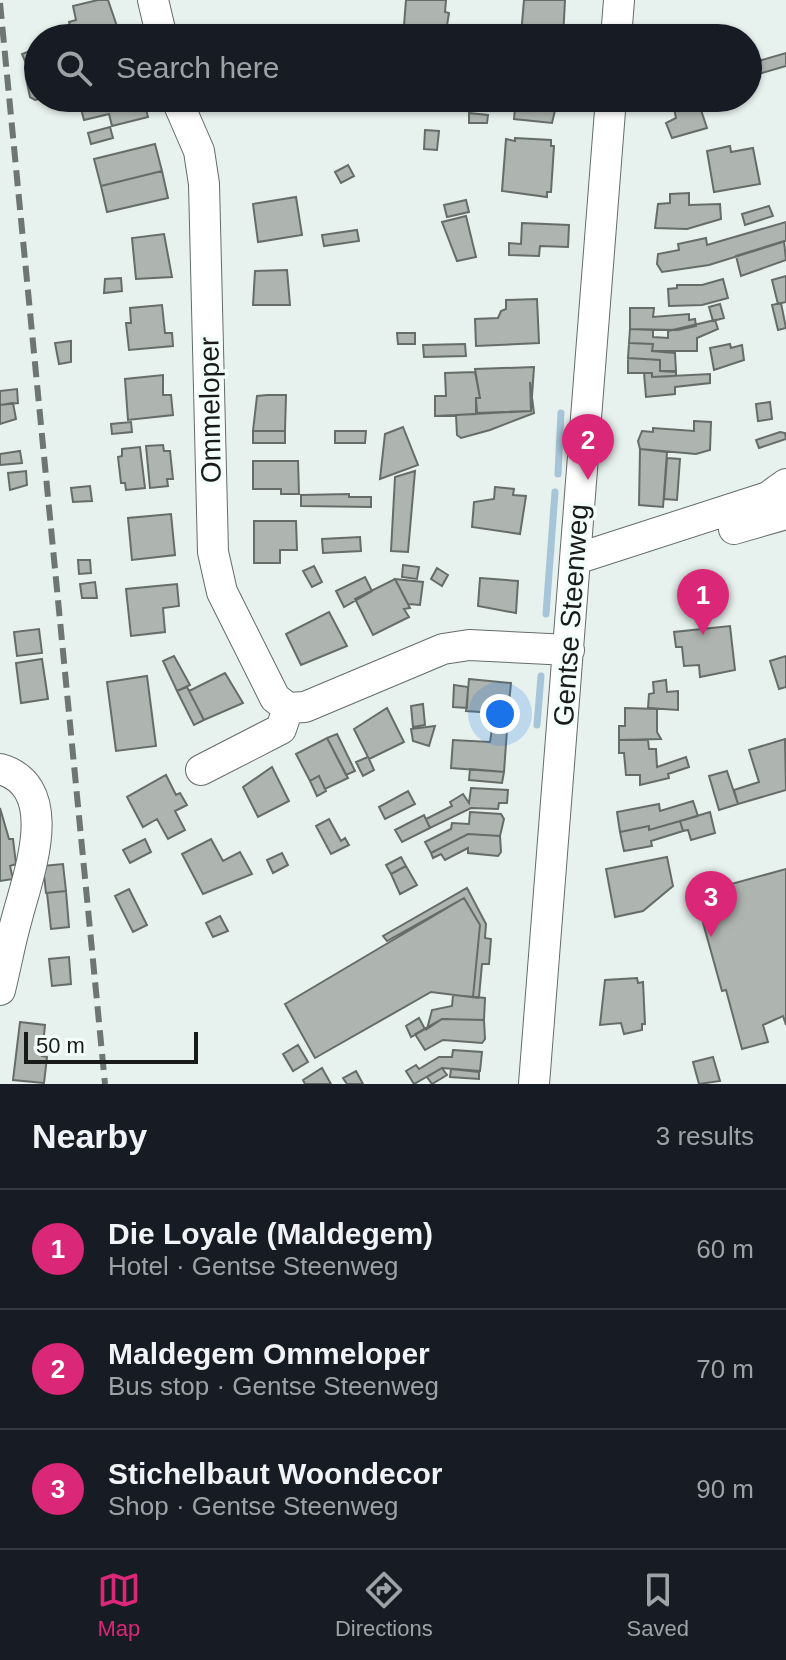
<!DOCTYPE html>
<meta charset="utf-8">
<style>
body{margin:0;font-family:Arial,sans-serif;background:#242831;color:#f1f3f6}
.scale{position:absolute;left:24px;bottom:20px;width:174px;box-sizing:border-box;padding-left:8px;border:4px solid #181b1a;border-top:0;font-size:22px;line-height:28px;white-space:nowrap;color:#181b1a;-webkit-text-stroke:6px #f4fefb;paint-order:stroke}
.you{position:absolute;left:500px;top:714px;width:28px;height:28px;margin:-20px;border:6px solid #fff;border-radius:50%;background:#1a73e8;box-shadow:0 0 0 12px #1a73e833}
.badge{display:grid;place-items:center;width:52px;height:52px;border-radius:50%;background:#db2777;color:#fff;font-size:26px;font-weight:700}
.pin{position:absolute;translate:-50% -66px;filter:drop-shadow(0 2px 4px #0008)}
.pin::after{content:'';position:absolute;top:42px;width:28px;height:24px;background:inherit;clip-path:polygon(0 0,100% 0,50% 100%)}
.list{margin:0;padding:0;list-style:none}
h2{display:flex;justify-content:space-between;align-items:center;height:104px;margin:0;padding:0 32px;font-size:34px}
h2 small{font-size:26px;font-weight:400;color:#9ea1a6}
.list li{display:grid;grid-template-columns:52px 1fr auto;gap:24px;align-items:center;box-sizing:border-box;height:120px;padding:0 32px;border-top:2px solid #363941}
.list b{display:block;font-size:30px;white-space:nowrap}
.list p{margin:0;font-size:26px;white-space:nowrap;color:#9ea1a6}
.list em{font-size:26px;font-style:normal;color:#9ea1a6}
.icon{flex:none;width:44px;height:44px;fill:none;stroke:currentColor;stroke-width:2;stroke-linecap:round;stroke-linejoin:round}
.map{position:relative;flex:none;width:786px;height:1084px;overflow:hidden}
.search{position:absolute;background:#171b24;box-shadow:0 2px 6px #0004;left:24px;right:24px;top:24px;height:88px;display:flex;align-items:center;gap:20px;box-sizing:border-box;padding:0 28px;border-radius:44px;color:#9ea1a6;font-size:30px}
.sheet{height:464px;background:#171b24}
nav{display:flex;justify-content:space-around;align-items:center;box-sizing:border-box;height:112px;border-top:2px solid #363941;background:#171b24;font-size:22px;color:#9ea1a6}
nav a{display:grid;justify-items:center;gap:4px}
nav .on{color:#db2777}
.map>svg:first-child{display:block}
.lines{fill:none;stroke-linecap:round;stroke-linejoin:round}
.stream{stroke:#a6c5d8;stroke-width:7}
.building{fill:#aeb4af;stroke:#666d68;stroke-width:2}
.minor-casing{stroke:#646c6a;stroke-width:32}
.minor{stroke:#fff;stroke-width:30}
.rail{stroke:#6f7573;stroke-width:6;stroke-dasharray:16 8;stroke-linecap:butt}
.labels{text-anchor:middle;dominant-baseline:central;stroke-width:7;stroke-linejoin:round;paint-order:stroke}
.street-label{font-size:28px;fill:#181b1a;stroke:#f4fefb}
</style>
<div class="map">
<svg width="786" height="1084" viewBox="0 0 786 1084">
<rect width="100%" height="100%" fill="#e7f1ee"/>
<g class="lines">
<path class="stream" d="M558,474L561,413
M546,614L555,492
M537,725L541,676"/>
</g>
<path class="building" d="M98,0H108L121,38H73L69,22L76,20L73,6Z
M406,0H446L445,12L449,13L445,38H403Z
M524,0H565L563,38L521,35Z
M38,48V71L35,72L34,68L29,70L22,54Z
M786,53V66L748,77V64Z
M38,75V98H43L35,100L30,97L26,78Z
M109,98H143L148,117L112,126L109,114L84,120L80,105Z
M516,98H558L552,123L514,119Z
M672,98H697L707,128L672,138L666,123L676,118Z
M469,113L488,115L487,123H469Z
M110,127L113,138L91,144L88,133Z
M425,130L439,131L437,150L424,149Z
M515,138L551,140V146H554L551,192H547V197L502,191L506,139L515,141Z
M155,144L162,171L101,186L94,159Z
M730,146L731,152L753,148L760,184L714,192L707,151Z
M348,165L354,176L341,183L335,172Z
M162,171L168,198L107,212L101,186Z
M689,193V205L720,204L721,219L687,229L655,228L658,204L670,203V194Z
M296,197L302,235L258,242L253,204Z
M466,200L469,212L447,217L444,205Z
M769,206L773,216L745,225L742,214Z
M466,216L476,257L457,261L442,222Z
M786,222V241L709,265L662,272L657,264L658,254L679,250L678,244L706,238L707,245Z
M522,223L569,225L568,247L540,246L539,256L509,255V243L521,244Z
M357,230L359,241L324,246L322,235Z
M164,234L172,277L136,279L132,238Z
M784,241L786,260L741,276L736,256Z
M287,270L290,305H253L255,271Z
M786,276V302L778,304L772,280Z
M121,278L122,291L104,293L105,279Z
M723,279L728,298L702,305L669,306L668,289L677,288V285H702Z
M537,299L539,343L476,346L475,319L498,318L501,311L506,309V300Z
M781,303L786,328L778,330L772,305Z
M720,304L724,318L713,321L709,307Z
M162,305L165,333H172L173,346L129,350L126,323H131L130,308Z
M630,308H654L653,317L689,314V320L695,319L696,326L678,330L630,329Z
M715,320L718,329L697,338V351H652L653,344L629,343L630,329L653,330V337L668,338V331Z
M397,333H415V344H398Z
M71,341V362L59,364L55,343Z
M629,343L653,344L652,351L675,353L676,371H660V360L628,358Z
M465,344L466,356L424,357L423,345Z
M730,344L731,348L742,345L744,360L714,370L710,348Z
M628,358L660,360V371L676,372V376L652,377V373H628Z
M534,367L531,411L476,413V398H480L475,369Z
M475,372L480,398H476L477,414L435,416V396H446L445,373Z
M644,373H652V377L710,374V383L675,387V394L646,397Z
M163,375V395H171L173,415L128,420L125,379Z
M530,382L534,413L490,430L461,438L457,435L456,415L531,411Z
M17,389L18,403L0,405V391Z
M267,395H286L285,431H253L257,396Z
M770,402L772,419L758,421L756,404Z
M13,403L16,419L0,424V405Z
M694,421L711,422L710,450L696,454L640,449L638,441L642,431L653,432V428L694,431Z
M131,422L132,432L112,434L111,424Z
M403,427L418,465L380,479L385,434Z
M253,431H285V443H253Z
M335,431H366L365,443H335Z
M780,432L785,433L786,439L759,448L756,440Z
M163,445L164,451H170L173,479H167L168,486L150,488L146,446Z
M140,447L145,488L126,490L125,483H121L118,457L122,456V449Z
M640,449L667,452L663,507L639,505Z
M20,451L22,463L0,465V454Z
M667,458L680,459L677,500L664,499Z
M253,461H298L299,494H281V489H253Z
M26,471L27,485L10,490L8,473Z
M415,471L408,552L391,551L395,477Z
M90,486L92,501L73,502L71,488Z
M495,487L514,489L513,495L526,496L520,534L472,527L474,502L494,499Z
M349,494V497H371V507L301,506V495Z
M171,514L175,555L132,560L128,518Z
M254,521H296L297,550H280V563H254Z
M360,537L361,551L323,553L322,539Z
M78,560H90L91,573L79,574Z
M403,565L419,567L417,579L402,577Z
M314,566L322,582L312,587L303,571Z
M437,568L448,575L442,586L431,579Z
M365,577L372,591L344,607L336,591Z
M480,578L518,581L516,613L478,606Z
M395,579L410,608L404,609L409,617L373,635L355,599Z
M395,579L423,582L420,605L408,604Z
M95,582L97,598H82L80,584Z
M177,584L179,606L163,608L165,632L131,636L126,589Z
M329,612L347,646L301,665L286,634Z
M730,626L735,670L700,677L699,665L684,666L682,647H676L674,632Z
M39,629L42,653L17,656L14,632Z
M174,656L190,685L177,691L163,661Z
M786,656V687L779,689L770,661Z
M42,659L48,699L21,703L16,663Z
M225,673L243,703L204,720L189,691Z
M147,676L156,746L116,751L107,682Z
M469,679L511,683L508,714L466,711Z
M666,680L667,692L678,691V710L648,708L649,694L654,693L653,682Z
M454,685L468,687L467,708L453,707Z
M187,687L204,720L194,725L177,691Z
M423,704L425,725L413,727L411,706Z
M387,708L404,742L369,759L374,770L363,776L356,762L368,757L354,729Z
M625,708L657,709V732L661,739L619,740V726H625Z
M435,726L429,746L413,741L411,729Z
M492,729L507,730L504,772L451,768L453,740L490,742Z
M337,734L355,771L346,775L327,738Z
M327,738L348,778L325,789L319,776L310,781L296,754Z
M785,739L786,790L738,804L734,790L759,782L749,750Z
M619,740H648L649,749H656L657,767L686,757L689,767L668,774L669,778L640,785V775H626L624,753H619Z
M272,767L289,801L258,817L243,787Z
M470,769L504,772L502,783L469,780Z
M727,771L738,804L719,810L709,776Z
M166,775L176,795L180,793L187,805L175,811L185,830L168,839L157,819L143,827L127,797Z
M319,776L326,791L317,796L310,781Z
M471,788L508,790L507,803H499L498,809L471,808L430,828L426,819L452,806L450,802L463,794L469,803Z
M408,791L415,804L385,819L379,807Z
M693,801L698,816L649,830V826L620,832L617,812L659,804L660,811Z
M0,808L9,839H13L16,864L10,866L13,879L0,881Z
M470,812L501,814L504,819L500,836L468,834L431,853L425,842L451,829L452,823L469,824Z
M710,812L715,833L691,840L688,830L683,831L680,821Z
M424,815L430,828L402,842L395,830Z
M329,819L341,841L345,838L349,845L331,854L316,826Z
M680,821L683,831L651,841L652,846L624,851L620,832L649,826V830Z
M468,834L500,836L501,852L498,856L468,853V848L445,860L441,854L433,858L431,853Z
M145,839L151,852L130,863L123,850Z
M211,839L223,861L240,852L252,874L203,894L182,854Z
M282,853L288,865L273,873L267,860Z
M401,857L406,866L391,874L386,865Z
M667,857L673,886L643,911L615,917L606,869Z
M63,864L66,891L46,893L43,866Z
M406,866L417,885L400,894L391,874Z
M786,869V1025L783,1016L763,1025L768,1042L742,1049L726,990L722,991L695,894Z
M467,888L486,924L485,938L491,939L489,964H482L479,997H473L480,925L464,898L387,941L383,936Z
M129,889L147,925L133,932L115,896Z
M66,891L69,927L51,929L47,893Z
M464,898L480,925L473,997L479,998L431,992L315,1058L285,1004Z
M220,916L228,931L213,937L206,923Z
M69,957L71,984L52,986L49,959Z
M637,978L638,983L643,982L645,1024H642V1030L624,1034L621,1023L600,1025L605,980Z
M453,995L485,998L484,1020L442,1019L427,1029L432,1010L452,1006Z
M419,1018L425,1029L411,1037L406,1026Z
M442,1019L484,1020L485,1039L482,1043L443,1040L425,1050L415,1034Z
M20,1022L45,1025L42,1056L47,1057L44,1083L13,1080Z
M298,1045L308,1062L293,1071L283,1054Z
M453,1050L482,1052L480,1071L442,1068L414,1084L406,1071L416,1065L419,1069L439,1057H452Z
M713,1057L720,1081L699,1084L693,1062Z
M322,1068L331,1084H305L303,1080Z
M442,1068L447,1075L432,1084L427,1077Z
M451,1069L479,1072V1079L450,1077Z
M356,1071L363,1084H347L343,1078Z"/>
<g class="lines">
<g class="minor-casing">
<path id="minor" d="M153,0L162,38
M616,38L619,0
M176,98L199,151L204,184L213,552L222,592L275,698L288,708L305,707L443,649L469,645L569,650
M734,529L786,514
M576,559L768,497L786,484
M0,769C63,787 28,875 17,918C10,942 6,966 0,990
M201,770L281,729L288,708
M534,1084L611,98"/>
</g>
<use href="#minor" class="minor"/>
<path class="rail" d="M0,3L105,1084"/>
</g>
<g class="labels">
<g class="street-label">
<text transform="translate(210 410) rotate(-91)">Ommeloper</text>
<text transform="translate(571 615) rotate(-86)">Gentse Steenweg</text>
</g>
</g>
</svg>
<div class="scale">50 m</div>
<div class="you"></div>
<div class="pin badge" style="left:703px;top:635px">1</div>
<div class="pin badge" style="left:588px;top:480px">2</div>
<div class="pin badge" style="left:711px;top:937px">3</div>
<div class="search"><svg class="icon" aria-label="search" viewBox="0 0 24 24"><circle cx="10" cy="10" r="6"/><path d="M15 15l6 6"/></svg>Search here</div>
</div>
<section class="sheet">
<h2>Nearby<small>3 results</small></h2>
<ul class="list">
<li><span class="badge">1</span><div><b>Die Loyale (Maldegem)</b><p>Hotel · Gentse Steenweg</p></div><em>60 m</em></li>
<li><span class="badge">2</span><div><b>Maldegem Ommeloper</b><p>Bus stop · Gentse Steenweg</p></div><em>70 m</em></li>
<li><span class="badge">3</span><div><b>Stichelbaut Woondecor</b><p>Shop · Gentse Steenweg</p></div><em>90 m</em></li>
</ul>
</section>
<nav>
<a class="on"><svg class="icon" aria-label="map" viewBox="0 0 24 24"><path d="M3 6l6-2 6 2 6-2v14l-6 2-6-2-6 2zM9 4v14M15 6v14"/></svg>Map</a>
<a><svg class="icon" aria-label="directions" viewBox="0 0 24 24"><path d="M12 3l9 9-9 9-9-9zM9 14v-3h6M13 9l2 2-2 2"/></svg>Directions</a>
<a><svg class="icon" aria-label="saved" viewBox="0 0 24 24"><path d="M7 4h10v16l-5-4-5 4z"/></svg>Saved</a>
</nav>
